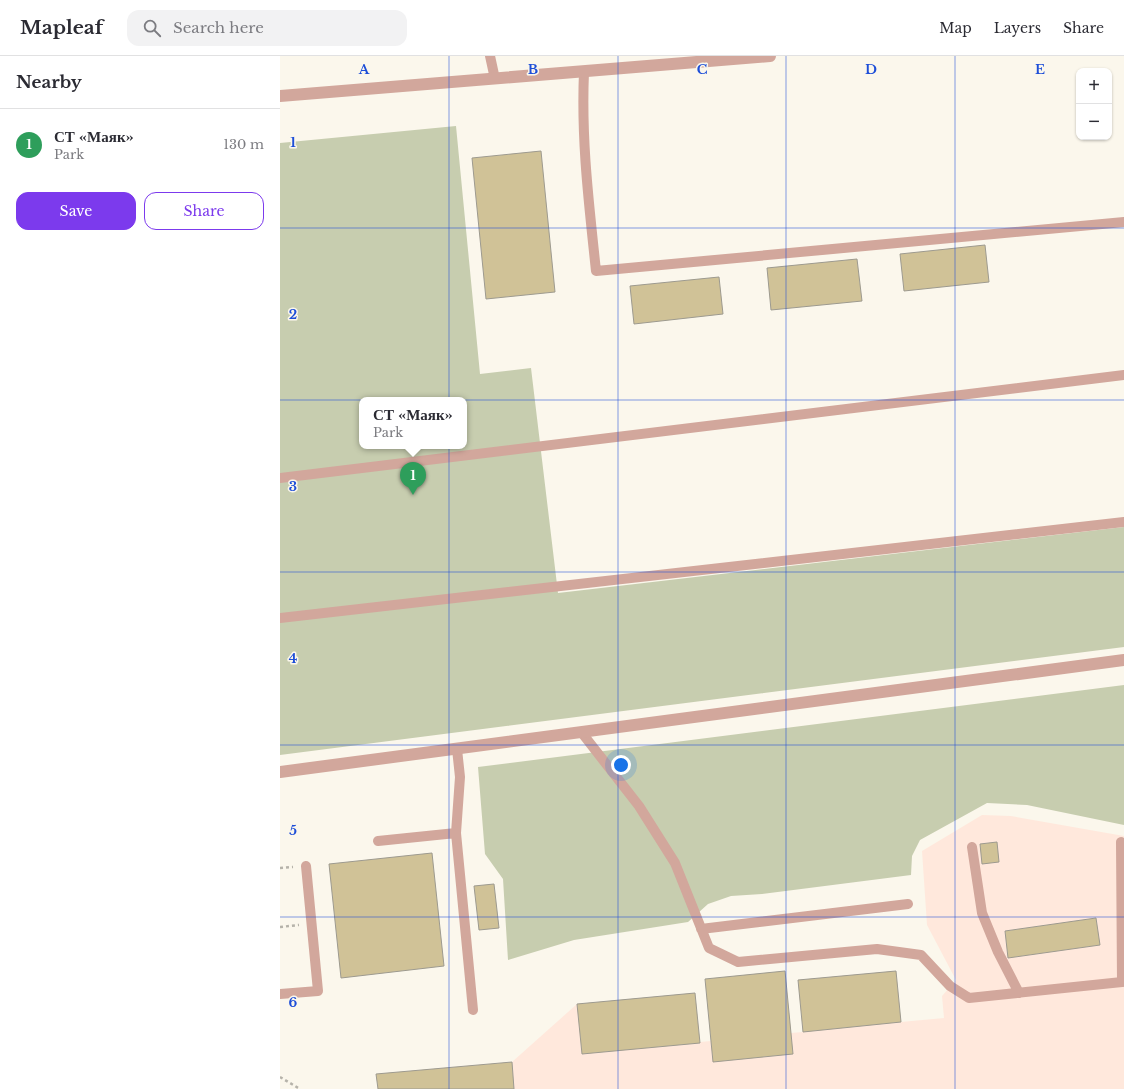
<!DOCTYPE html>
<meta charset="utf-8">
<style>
body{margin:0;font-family:"Libre Baskerville",serif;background:#f2f2f3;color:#2b2b33}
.controls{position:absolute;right:12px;top:12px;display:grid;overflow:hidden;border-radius:8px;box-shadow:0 1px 3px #0004}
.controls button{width:36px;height:36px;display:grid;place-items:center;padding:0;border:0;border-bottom:1px solid #e1e1e2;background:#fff;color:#2b2b33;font:20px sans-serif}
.you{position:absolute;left:341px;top:709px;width:14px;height:14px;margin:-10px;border:3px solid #fff;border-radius:50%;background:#1a73e8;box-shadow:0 0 0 6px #1a73e833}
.badge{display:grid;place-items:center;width:26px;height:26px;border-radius:50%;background:#7c3aed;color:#fff;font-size:13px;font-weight:700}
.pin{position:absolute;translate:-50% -33px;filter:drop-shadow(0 1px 2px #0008)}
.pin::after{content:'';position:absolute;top:21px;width:14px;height:12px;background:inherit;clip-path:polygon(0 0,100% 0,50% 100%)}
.popup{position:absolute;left:79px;top:341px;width:108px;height:52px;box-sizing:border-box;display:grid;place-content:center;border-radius:8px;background:#fff;filter:drop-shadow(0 1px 3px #0005);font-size:13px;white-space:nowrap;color:#7c7c81}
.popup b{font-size:15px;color:#2b2b33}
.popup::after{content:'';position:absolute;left:50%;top:100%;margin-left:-8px;border:8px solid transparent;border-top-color:#fff}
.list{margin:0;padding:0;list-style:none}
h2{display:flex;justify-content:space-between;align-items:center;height:52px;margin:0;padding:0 16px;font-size:17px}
h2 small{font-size:13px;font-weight:400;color:#7c7c81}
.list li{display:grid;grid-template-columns:26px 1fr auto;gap:12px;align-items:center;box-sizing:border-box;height:72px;padding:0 16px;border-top:1px solid #e1e1e2}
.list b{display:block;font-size:15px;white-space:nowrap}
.list p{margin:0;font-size:13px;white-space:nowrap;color:#7c7c81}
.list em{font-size:13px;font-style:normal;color:#7c7c81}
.actions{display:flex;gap:8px;padding:12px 16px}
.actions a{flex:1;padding:9px 0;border:1px solid #7c3aed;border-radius:12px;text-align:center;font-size:14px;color:#7c3aed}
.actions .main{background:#7c3aed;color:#fff}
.icon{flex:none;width:22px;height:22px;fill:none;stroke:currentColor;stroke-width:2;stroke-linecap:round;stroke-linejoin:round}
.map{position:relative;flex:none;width:844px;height:1033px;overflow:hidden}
header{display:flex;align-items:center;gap:24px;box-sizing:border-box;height:56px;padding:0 20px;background:#fff;border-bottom:1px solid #e1e1e2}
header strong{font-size:19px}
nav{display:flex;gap:22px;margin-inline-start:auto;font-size:14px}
.search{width:280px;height:36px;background:#f2f2f3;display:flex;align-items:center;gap:10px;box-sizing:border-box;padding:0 14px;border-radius:12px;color:#7c7c81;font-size:15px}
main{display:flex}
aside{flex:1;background:#fff}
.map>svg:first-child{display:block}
.industrial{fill:#ffe8dc}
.green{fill:#c7cdaf;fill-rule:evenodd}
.building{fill:#d0c297;stroke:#9d9a8f}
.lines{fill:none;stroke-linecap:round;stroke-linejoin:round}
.path{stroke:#b6b3aa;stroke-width:2.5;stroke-dasharray:3 3;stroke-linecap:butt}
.service{stroke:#d2a79c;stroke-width:10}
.minor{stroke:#d2a79c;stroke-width:12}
.grid{fill:none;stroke:#1d4ed8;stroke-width:1;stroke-opacity:0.55}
.grid-label{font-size:13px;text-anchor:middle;font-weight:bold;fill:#1d4ed8;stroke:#fbf7ec;stroke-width:3;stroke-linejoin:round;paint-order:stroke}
</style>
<header>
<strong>Mapleaf</strong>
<div class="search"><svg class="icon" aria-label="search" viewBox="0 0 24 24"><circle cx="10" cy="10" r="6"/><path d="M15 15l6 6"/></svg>Search here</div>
<nav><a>Map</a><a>Layers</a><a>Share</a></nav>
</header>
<main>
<aside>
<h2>Nearby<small></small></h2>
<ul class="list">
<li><span class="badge" style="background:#2e9e5b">1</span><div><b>СТ «Маяк»</b><p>Park</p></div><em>130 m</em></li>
</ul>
<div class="actions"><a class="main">Save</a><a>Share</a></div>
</aside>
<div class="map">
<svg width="844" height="1033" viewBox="0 0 844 1033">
<rect width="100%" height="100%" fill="#fbf7ec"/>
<path class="industrial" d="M702,759L731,760L844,780V1033H98L96,1018L232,1006L297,948L415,937L420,986L431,985L505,915L511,977L523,976L518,924L616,915L621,966L664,962L662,940L676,924L647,869L642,795Z"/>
<path class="green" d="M176,70L200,318L251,312L278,537L844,471V591L0,699V87ZM82,344H184V390H82Z
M844,629V769L747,749L707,747L640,784L632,800L631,819L482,838L451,840L428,848L408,866L294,884L228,904L223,823L205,798L198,711Z"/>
<path class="building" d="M261,95L275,236L206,243L192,102Z
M705,189L709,226L624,235L620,198Z
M577,203L582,245L491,254L487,212Z
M439,221L443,258L354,268L350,230Z
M717,786L719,806L702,808L700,788Z
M152,797L164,910L61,922L49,808Z
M214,828L219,872L199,874L194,830Z
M816,862L820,889L728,902L725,875Z
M505,915L513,998L433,1006L425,923Z
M616,915L621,966L523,976L518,924Z
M415,937L420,987L302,998L297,948Z
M232,1006L234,1033H98L96,1018Z"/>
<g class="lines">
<path class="path" d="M0,812L13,811
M0,871L19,869
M0,1021L20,1033"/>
<path class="service" d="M210,0L215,23
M304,16C301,84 309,148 316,215L844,166
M0,422L844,319
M0,562L844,466
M302,677L359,750L395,807L429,892L458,906L597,893L641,899L670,930L689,942L842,926L841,786
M177,693L180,721L176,777L193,954
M98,785L176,777
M692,791L702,857L718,896L739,937
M421,873L628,848
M0,938L38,935L26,810"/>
<path class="minor" d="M0,40L490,0
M0,716L844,604"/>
</g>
<path class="grid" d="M169,0V1033M338,0V1033M506,0V1033M675,0V1033M0,172H844M0,344H844M0,516H844M0,689H844M0,861H844"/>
<g class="grid-label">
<text x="84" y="18">A</text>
<text x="253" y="18">B</text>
<text x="422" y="18">C</text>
<text x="591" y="18">D</text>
<text x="760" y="18">E</text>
<text x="13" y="91">1</text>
<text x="13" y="263">2</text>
<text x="13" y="435">3</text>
<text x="13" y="607">4</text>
<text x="13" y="779">5</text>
<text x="13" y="951">6</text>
</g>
</svg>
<div class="controls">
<button>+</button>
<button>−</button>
</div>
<div class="you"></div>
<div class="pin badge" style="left:133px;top:439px;background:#2e9e5b">1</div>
<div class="popup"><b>СТ «Маяк»</b>Park</div>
</div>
</main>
